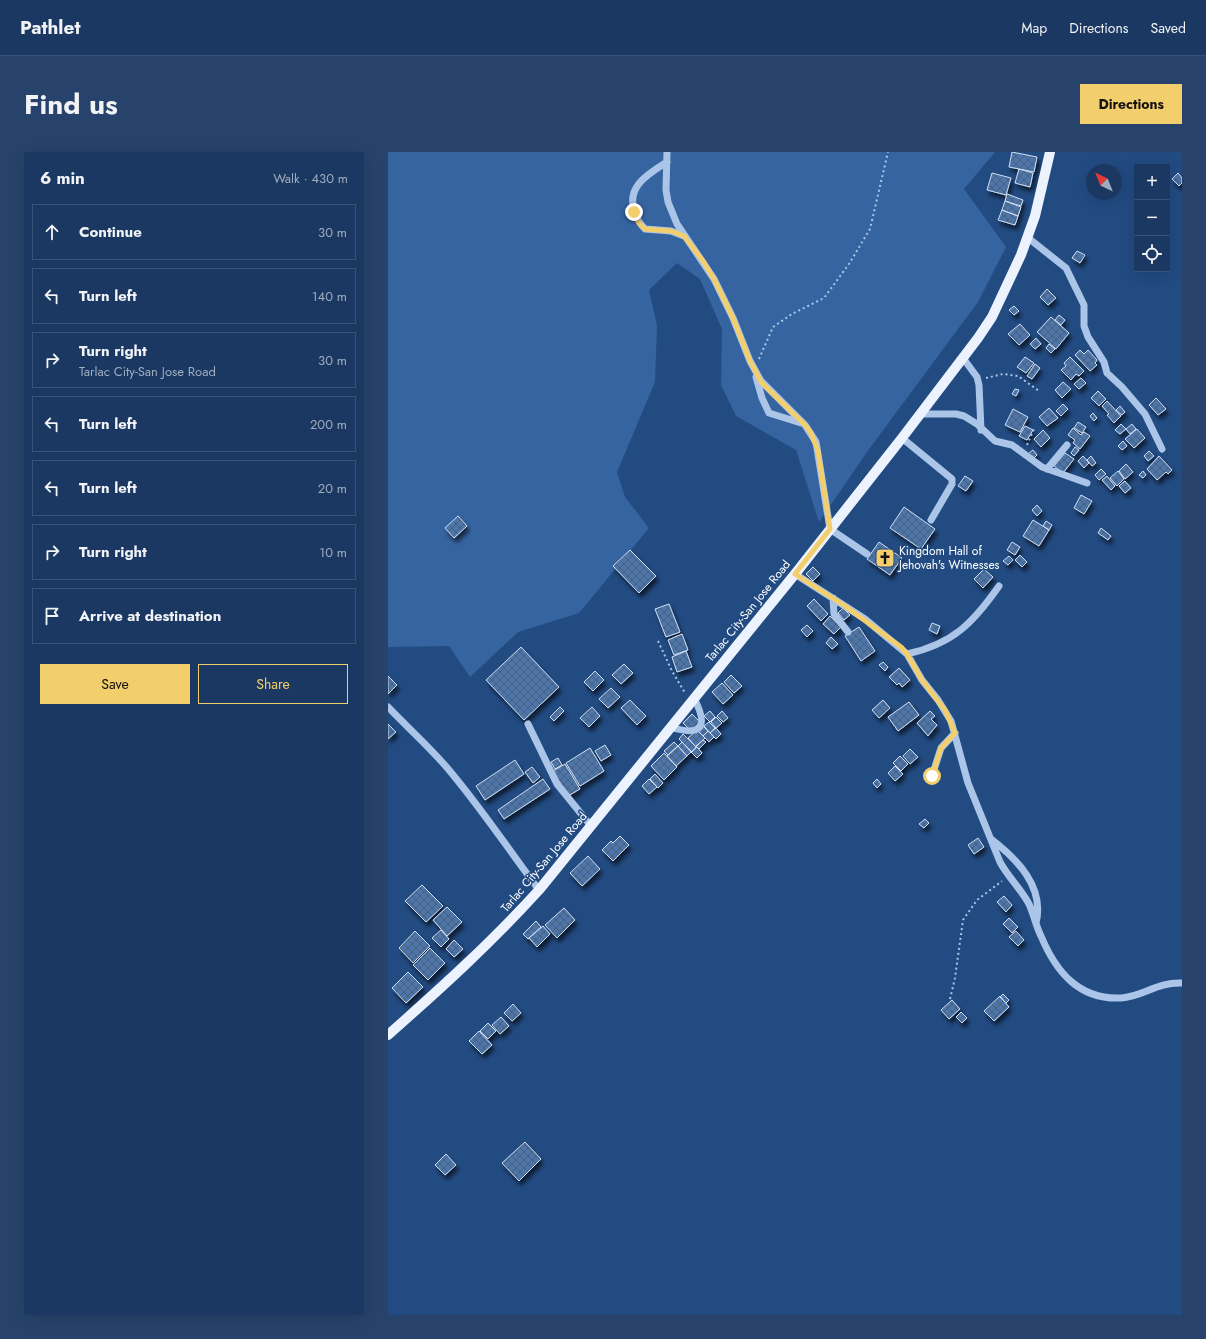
<!DOCTYPE html>
<meta charset="utf-8">
<style>
body{margin:0;font-family:Jost,sans-serif;background:#27436b;color:#f1f3f6}
.controls{position:absolute;right:12px;top:12px;display:grid;overflow:hidden;border-radius:0px;box-shadow:0 4px 16px #0002}
.controls button{width:36px;height:36px;display:grid;place-items:center;padding:0;border:0;border-bottom:1px solid #385277;background:#1a3862;color:#f1f3f6;font:20px sans-serif}
.compass{position:absolute;left:698px;top:12px;width:36px;height:36px;border-radius:50%;background:#1a3862;box-shadow:0 4px 16px #0002;rotate:317deg}
.stop{position:absolute;width:12px;height:12px;margin:-9px;border:3px solid #f3ce6c;border-radius:50%;background:#fff}
.stop.end{background:#f3ce6c;border-color:#fff;box-shadow:0 1px 4px #0008}
.list{margin:0;padding:0;list-style:none}
h2{display:flex;justify-content:space-between;align-items:center;height:52px;margin:0;padding:0 16px;font-size:17px}
h2 small{font-size:13px;font-weight:400;color:#9facbe}
.list li{display:grid;grid-template-columns:26px 1fr auto;gap:12px;align-items:center;box-sizing:border-box;height:56px;margin:0 8px 8px;padding:0 8px;border:1px solid #385277;border-radius:0px}
.list b{display:block;font-size:15px;white-space:nowrap}
.list p{margin:0;font-size:13px;white-space:nowrap;color:#9facbe}
.list em{font-size:13px;font-style:normal;color:#9facbe}
.actions{display:flex;gap:8px;padding:12px 16px}
.actions a{flex:1;padding:9px 0;border:1px solid #f3ce6c;border-radius:0px;text-align:center;font-size:14px;color:#f3ce6c}
.actions .main{background:#f3ce6c;color:#111}
.icon{flex:none;width:22px;height:22px;fill:none;stroke:currentColor;stroke-width:2;stroke-linecap:round;stroke-linejoin:round}
.map{position:relative;flex:none;width:794px;height:1163px;overflow:hidden;border-radius:0px}
header{display:flex;align-items:center;gap:24px;box-sizing:border-box;height:56px;padding:0 20px;background:#1a3862;border-bottom:1px solid #385277}
header strong{font-size:19px}
nav{display:flex;gap:22px;margin-inline-start:auto;font-size:14px}
.intro{display:flex;align-items:center;justify-content:space-between;box-sizing:border-box;height:96px;padding:0 24px}
h1{margin:0;font-size:28px}
.button{padding:10px 18px;border-radius:0px;background:#f3ce6c;color:#111;font-size:14px;font-weight:700}
main{display:flex;gap:24px;padding:0 24px}
aside{flex:1;background:#1a3862;border-radius:0px;box-shadow:0 4px 16px #0002}
.map>svg:first-child{display:block}
.green{fill:#3664a0}
.building{fill:url(#building-cross-hatch);stroke:#cedff6;filter:url(#shadow)}
.lines{fill:none;stroke-linecap:round;stroke-linejoin:round}
.path{stroke:#aac5e8;stroke-width:2;stroke-dasharray:2 3;stroke-linecap:butt}
.minor{stroke:#aac5e8;stroke-width:7}
.major{stroke:#ecf3fe;stroke-width:10}
.route{stroke:#f3ce6c;stroke-width:5}
.labels{text-anchor:middle;dominant-baseline:central;stroke-width:3;stroke-linejoin:round;paint-order:stroke}
.poi-label{font-size:12px;fill:#fff;stroke:#224b82;text-anchor:start}
.street-label{font-size:12px;fill:#fff;stroke:#224b82}
</style>
<header>
<strong>Pathlet</strong>
<nav><a>Map</a><a>Directions</a><a>Saved</a></nav>
</header>
<div class="intro"><h1>Find us</h1><a class="button">Directions</a></div>
<main>
<aside>
<h2>6 min<small>Walk · 430 m</small></h2>
<ul class="list">
<li><svg class="icon" aria-label="ahead" viewBox="0 0 24 24"><path d="M12 20V5M6 11l6-6 6 6"/></svg><div><b>Continue</b></div><em>30 m</em></li>
<li><svg class="icon" aria-label="left" viewBox="0 0 24 24"><path d="M17 20v-9H6M10 6l-5 5 5 5"/></svg><div><b>Turn left</b></div><em>140 m</em></li>
<li><svg class="icon" aria-label="right" viewBox="0 0 24 24"><path d="M7 20v-9h11M14 6l5 5-5 5"/></svg><div><b>Turn right</b><p>Tarlac City-San Jose Road</p></div><em>30 m</em></li>
<li><svg class="icon" aria-label="left" viewBox="0 0 24 24"><path d="M17 20v-9H6M10 6l-5 5 5 5"/></svg><div><b>Turn left</b></div><em>200 m</em></li>
<li><svg class="icon" aria-label="left" viewBox="0 0 24 24"><path d="M17 20v-9H6M10 6l-5 5 5 5"/></svg><div><b>Turn left</b></div><em>20 m</em></li>
<li><svg class="icon" aria-label="right" viewBox="0 0 24 24"><path d="M7 20v-9h11M14 6l5 5-5 5"/></svg><div><b>Turn right</b></div><em>10 m</em></li>
<li><svg class="icon" aria-label="arrive" viewBox="0 0 24 24"><path d="M6 21V4h12l-3 4 3 4H6"/></svg><div><b>Arrive at destination</b></div></li>
</ul>
<div class="actions"><a class="main">Save</a><a>Share</a></div>
</aside>
<div class="map">
<svg width="794" height="1163" viewBox="0 0 794 1163">
<defs>
<pattern id="building-cross-hatch" width="8" height="8" patternUnits="userSpaceOnUse"><rect width="8" height="8" fill="#4b74ab"/><path d="M0 0l8 8M0 8l8-8" fill="none" stroke="#4c5e77"/></pattern>
<filter id="shadow"><feDropShadow dx="2.5" dy="4.5" stdDeviation="2" flood-color="#0009"/></filter>
</defs>
<rect width="100%" height="100%" fill="#224b82"/>
<path class="green" d="M0,0H607L576,37L618,95L590,150L479,300L431,370L408,298L348,264L333,233L334,177L312,127L289,111L261,138L269,173L267,230L229,320L237,345L261,376L191,461L130,480L82,525L61,494L0,495Z"/>
<path class="building" d="M624,0L649,5L646,20L621,15Z
M631,17L645,21L642,35L627,31Z
M604,21L623,26L618,43L599,38Z
M790,21L794,26V31L791,34L784,27Z
M619,42L635,48L633,54L617,49Z
M617,49L633,55L630,64L614,58Z
M614,58L630,64L627,73L610,68Z
M689,99L697,103L692,111L684,106Z
M659,137L668,146L660,153L652,145Z
M626,154L631,159L626,163L621,158Z
M671,163L677,168L673,173L667,168Z
M663,165L681,181L668,197L649,180Z
M632,172L642,183L631,193L620,182Z
M648,186L653,192L647,197L642,192Z
M661,192L667,197L663,201L658,196Z
M692,198L696,202L700,198L709,208L707,211L709,213L702,219L687,203Z
M637,205L646,211L638,221L629,215Z
M682,205L696,219L691,224L688,222L683,228L673,218L678,214L676,211Z
M647,212L652,216L644,227L639,224Z
M693,226L698,231L691,237L686,232Z
M675,230L683,237L674,246L667,238Z
M627,237L631,238L628,244L624,242Z
M710,239L718,247L711,254L703,246Z
M768,246L778,257L770,263L761,253Z
M719,249L733,264L726,271L719,263L721,262L714,254Z
M675,252L680,257L673,264L668,259Z
M732,254L737,260L734,263L728,258Z
M661,256L670,266L659,274L651,265Z
M625,257L640,265L632,280L617,273Z
M705,261L709,266L706,269L702,264Z
M690,270L698,275L694,281L686,276Z
M733,272L738,277L732,282L727,278Z
M744,272L748,277L742,282L738,277Z
M637,274L645,278L639,288L631,284Z
M685,276L693,283L696,280L702,284L692,297L685,291L687,288L680,283Z
M749,277L757,286L746,296L737,287Z
M655,278L662,286L653,295L646,287Z
M735,289L739,294L734,298L730,294Z
M687,295L691,298L686,304L683,301Z
M645,298L649,303L645,307L640,302Z
M761,299L766,304L760,309L756,304Z
M677,301L686,307L675,321L666,314Z
M695,304L701,311L696,316L690,309Z
M703,304L708,311L704,314L699,308Z
M771,304L784,318L780,322L778,320L769,328L759,317Z
M738,312L745,320L737,327L731,319Z
M713,317L718,322L711,328L707,323Z
M730,319L736,327L729,334L722,326Z
M755,319L758,323L755,326L751,323Z
M577,324L585,329L578,339L570,334Z
M719,324L727,334L723,338L714,328Z
M737,329L743,336L737,341L731,334Z
M693,343L704,349L696,362L686,356Z
M649,353L654,359L649,364L644,358Z
M516,355L547,377L533,397L502,376Z
M70,364L79,374L66,386L57,376Z
M645,368L661,378L651,394L635,384Z
M658,369L664,373L661,378L655,374Z
M713,376L723,384L720,388L710,381Z
M491,390L514,406L502,423L479,407Z
M624,390L632,395L627,403L619,398Z
M242,398L268,424L251,441L225,414Z
M632,403L639,410L634,415L627,408Z
M621,404L625,408L620,413L615,409Z
M425,415L432,422L425,429L418,422Z
M596,417L605,425L595,436L586,427Z
M426,447L440,462L433,469L419,454Z
M281,452L292,480L278,485L267,457Z
M455,456L462,463L456,468L450,461Z
M442,464L453,475L446,482L435,472Z
M544,471L552,474L549,482L541,478Z
M419,473L425,479L419,485L413,478Z
M471,475L487,499L473,509L457,484Z
M294,482L300,498L286,503L280,488Z
M443,485L450,492L444,497L438,491Z
M133,495L171,535L136,568L98,528Z
M298,499L304,515L289,520L284,505Z
M495,510L500,515L497,519L491,513Z
M236,512L245,521L233,532L224,523Z
M511,516L522,528L514,535L511,531L509,533L501,525Z
M207,519L216,528L205,539L196,530Z
M343,523L354,534L346,541L336,530Z
M0,524L9,533L0,542Z
M334,531L345,543L335,552L324,540Z
M223,536L232,545L220,556L211,547Z
M242,548L258,564L249,573L233,556Z
M495,548L502,556L491,566L484,558Z
M521,550L531,563L510,579L500,565Z
M172,555L176,559L166,569L162,565Z
M204,555L212,564L201,575L192,566Z
M322,559L327,565L322,570L316,564Z
M334,559L340,566L335,570L329,564Z
M542,559L547,564L543,567L549,573L540,584L529,571Z
M304,562L312,570L303,579L295,571Z
M328,565L334,571L328,576L323,570Z
M321,570L327,576L322,581L316,574Z
M0,572L8,580L0,587Z
M314,573L320,579L315,584L309,578Z
M328,576L333,582L328,587L322,581Z
M309,578L317,586L308,595L300,586Z
M320,579L326,585L321,590L315,584Z
M295,582L308,595L304,600L291,587Z
M315,588L318,590L311,597L308,594Z
M286,590L290,594L280,603L276,599Z
M294,590L303,600L299,604L290,594Z
M217,593L223,603L213,609L207,599Z
M290,594L299,604L288,614L279,604Z
M309,595L314,601L309,606L303,600Z
M202,596L216,619L192,634L178,611Z
M522,597L530,605L522,612L515,604Z
M276,601L289,615L276,628L263,614Z
M512,604L520,612L513,619L505,611Z
M170,606L174,613L167,617L163,610Z
M127,608L136,622L97,648L88,634Z
M177,612L192,637L180,644L165,619Z
M507,614L515,622L507,629L500,621Z
M144,615L152,625L145,631L137,620Z
M267,622L275,631L270,636L262,627Z
M155,627L162,637L116,667L110,658Z
M261,627L269,635L261,642L254,634Z
M489,627L493,632L489,636L485,631Z
M537,667L541,671L536,676L531,672Z
M232,684L241,693L225,709L214,698L223,689L225,691Z
M590,686L596,695L586,702L580,693Z
M200,704L212,717L194,734L182,721Z
M34,733L55,754L38,770L17,749Z
M616,744L624,753L618,760L609,750Z
M59,755L74,770L59,784L45,768Z
M176,756L187,768L169,786L157,773Z
M621,766L630,775L624,781L615,772Z
M148,769L153,775L140,787L135,782Z
M155,774L162,782L149,795L141,786Z
M53,778L61,787L53,795L44,786Z
M27,779L42,794L25,811L11,796Z
M628,779L636,788L630,794L621,785Z
M66,788L75,797L66,805L58,797Z
M42,796L57,811L40,828L25,813Z
M20,820L35,835L18,851L4,836Z
M615,842L621,848L618,851L612,845Z
M612,844L621,855L606,869L596,859Z
M564,848L572,857L561,867L553,858Z
M125,852L133,861L124,869L116,861Z
M573,860L579,866L574,871L568,865Z
M113,865L121,874L112,882L104,873Z
M100,871L108,879L100,887L92,879Z
M91,879L104,893L94,902L81,889Z
M137,990L153,1007L131,1029L114,1011Z
M58,1002L68,1013L57,1023L47,1013Z"/>
<g class="lines">
<path class="path" d="M371,207L385,175L404,162L436,146L461,112L482,77L500,0
M598,226L615,222L630,224L651,239
M639,293L646,277
M270,489L284,519L297,541
M562,847L567,826L575,768L589,748L614,729"/>
<path class="minor" d="M279,0L278,38L280,50L289,72L326,127L345,166L362,209L373,229L417,273L428,290L442,377L479,402
M279,10C260,22 237,35 247,61C249,67 252,72 257,77L283,79L296,84
M639,85L678,116L696,153V174L700,185L716,210L719,221L734,235L757,262L774,297
M575,206L589,225L591,233L593,278
M368,225L374,246L381,261L413,271
M532,262H568L576,264L589,272L607,289L624,293L654,315L699,331
M514,286L564,327V332L543,368
M659,317L679,293
M407,422L477,467L519,502L534,528L550,548L563,569L580,631L612,710C620,725 633,737 641,752C646,763 648,774 653,784C668,820 691,848 733,846C755,845 768,830 794,831
M445,446L446,462L460,480
M519,502C565,492 585,471 611,434
M0,555C20,576 42,595 61,618C93,656 121,698 151,738
M140,572L169,632L203,674
M282,575C314,585 321,575 306,546
M544,624L553,596L567,581
M603,687C629,707 657,735 648,771"/>
<path class="major" d="M0,883C52,837 104,790 151,738L407,422L514,286L590,186L604,165L633,103L647,64L662,0"/>
</g>
<g class="lines">
<path class="route" d="M246,60L251,71L257,77L283,79L296,84L315,109L326,127L345,166L362,209L373,230L417,273L423,281L430,299L442,377L407,422L457,454L513,495L519,502L534,528L557,558L567,581L553,596L544,624"/>
</g>
<defs>
<g id="church-square" transform="scale(1)"><rect x="-9" y="-9" width="18" height="18" rx="4" fill="#f3ce6c" stroke="#224b82"/><path d="M-1.2-6h2.4v3.5h3.3v2.4h-3.3V6h-2.4V-.1h-3.3v-2.4h3.3Z" fill="#111"/></g>
</defs>
<g fill-rule="evenodd">
<use href="#church-square" x="497" y="406"/>
</g>
<g class="labels">
<g class="poi-label">
<text x="511" y="399">Kingdom Hall of<tspan x="511" dy="14">Jehovah's Witnesses</tspan></text>
</g>
<g class="street-label">
<text transform="translate(360 459) rotate(-51)">Tarlac City-San Jose Road</text>
<text transform="translate(156 710) rotate(-50)">Tarlac City-San Jose Road</text>
</g>
</g>
</svg>
<div class="controls">
<button>+</button>
<button>−</button>
<button><svg class="icon" aria-label="locate" viewBox="0 0 24 24"><circle cx="12" cy="12" r="6"/><path d="M12 2v4M12 18v4M2 12h4M18 12h4"/></svg></button>
</div>
<svg class="compass" viewBox="-18 -18 36 36"><path d="M0-13l5 13h-10z" fill="#e53935"/><path d="M0 13l5-13h-10z" fill="#9facbe"/></svg>
<div class="stop" style="left:544px;top:624px"></div>
<div class="stop end" style="left:246px;top:60px"></div>
</div>
</main>
